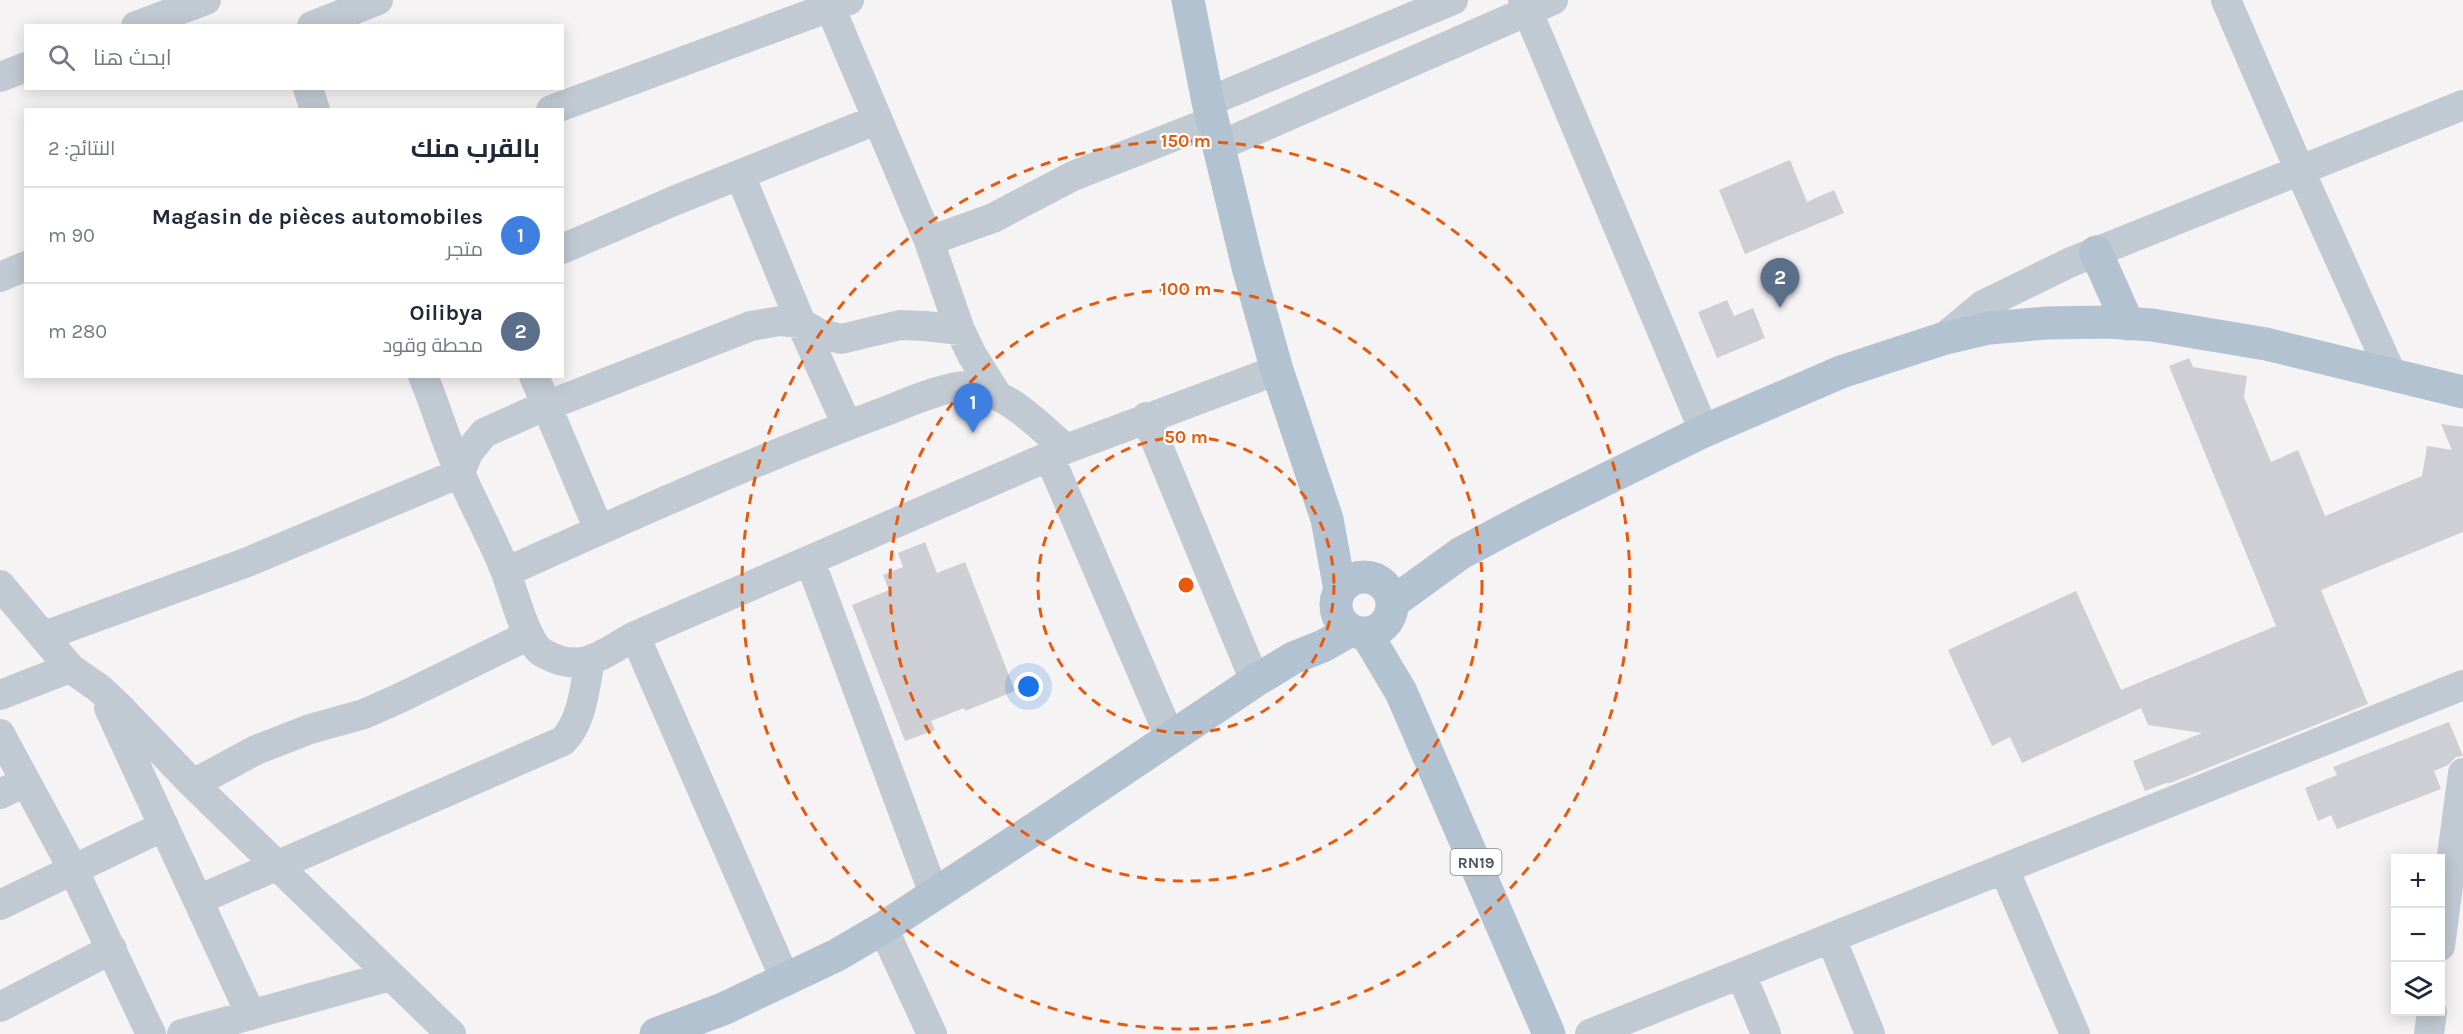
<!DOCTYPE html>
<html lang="ar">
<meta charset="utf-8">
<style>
body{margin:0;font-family:Karla,Cairo,sans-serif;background:#f6f6f7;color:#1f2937;direction:rtl}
.controls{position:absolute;right:18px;bottom:18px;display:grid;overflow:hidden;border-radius:0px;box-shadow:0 3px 15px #0003}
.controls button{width:54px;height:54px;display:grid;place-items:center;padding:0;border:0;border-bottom:2px solid #e0e1e3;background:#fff;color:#1f2937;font:30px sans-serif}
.you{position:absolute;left:1029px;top:687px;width:21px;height:21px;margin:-15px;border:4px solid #fff;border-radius:50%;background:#1a73e8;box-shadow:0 0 0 9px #1a73e833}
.badge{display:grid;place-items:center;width:39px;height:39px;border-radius:50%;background:#1a73e8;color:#fff;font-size:20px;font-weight:700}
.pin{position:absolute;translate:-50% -50px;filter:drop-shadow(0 2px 3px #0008)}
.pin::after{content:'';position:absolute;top:32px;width:21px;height:18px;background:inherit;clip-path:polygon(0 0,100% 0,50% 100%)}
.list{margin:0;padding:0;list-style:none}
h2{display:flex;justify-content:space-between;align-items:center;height:78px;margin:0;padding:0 24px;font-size:26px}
h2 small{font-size:20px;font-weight:400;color:#747a83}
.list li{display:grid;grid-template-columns:39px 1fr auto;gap:18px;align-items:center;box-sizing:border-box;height:96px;padding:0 24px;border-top:2px solid #e0e1e3}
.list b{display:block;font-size:22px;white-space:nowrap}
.list p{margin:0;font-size:20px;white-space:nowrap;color:#747a83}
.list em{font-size:20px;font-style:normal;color:#747a83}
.icon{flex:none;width:33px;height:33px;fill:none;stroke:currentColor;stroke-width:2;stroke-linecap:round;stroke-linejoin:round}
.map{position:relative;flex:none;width:2463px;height:1034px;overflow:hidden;direction:ltr}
.search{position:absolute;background:#fff;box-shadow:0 3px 15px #0003;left:24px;top:24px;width:540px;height:66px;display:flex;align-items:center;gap:15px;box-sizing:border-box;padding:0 21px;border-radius:0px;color:#747a83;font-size:22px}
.panel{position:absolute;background:#fff;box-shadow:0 3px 15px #0003;left:24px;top:108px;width:540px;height:270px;border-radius:0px;direction:rtl}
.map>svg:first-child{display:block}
.building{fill:#cdcfd5}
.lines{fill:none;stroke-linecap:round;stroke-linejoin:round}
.minor{stroke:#c1cad2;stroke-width:30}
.major{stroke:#b3c2d1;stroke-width:33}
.ring{fill:none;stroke:#e8590c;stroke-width:3;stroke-dasharray:10 8}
.labels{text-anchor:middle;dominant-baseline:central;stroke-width:4.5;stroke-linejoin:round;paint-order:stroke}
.shield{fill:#fff;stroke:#808990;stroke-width:1.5}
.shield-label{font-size:16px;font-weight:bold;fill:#4a5661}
.centre{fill:#e8590c;stroke:#fff;stroke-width:3}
.ring-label{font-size:18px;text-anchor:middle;font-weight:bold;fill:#e8590c;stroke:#fff;stroke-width:4.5;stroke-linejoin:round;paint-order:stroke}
</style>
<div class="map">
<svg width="2463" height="1034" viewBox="0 0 2463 1034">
<rect width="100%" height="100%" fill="#f5f3f3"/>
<path class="building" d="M1790,160L1807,202L1834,190L1844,213L1745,254L1719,190Z
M1727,300L1734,316L1753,308L1765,338L1717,358L1698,312Z
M2189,358L2193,367L2247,376L2244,397L2271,462L2298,450L2325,516L2422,476L2427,446L2452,450L2441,424L2463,427V532L2321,590L2368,704L2170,783H2166L2145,791L2133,761L2202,733L2148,725L2141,708L2022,763L2010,737L1992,746L1948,650L2076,591L2121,690L2276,626L2169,366Z
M925,542L937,573L965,562L1015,691L965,711L964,708L931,721L935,730L905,741L852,605L889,590L883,575L903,567L898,553Z
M2449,722L2463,756L2456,757L2448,765L2434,771L2441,789L2337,829L2331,815L2318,821L2305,788L2337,775L2333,767Z"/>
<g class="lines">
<path class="minor" d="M1523,0L1704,431
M2226,0L2300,171L2392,375
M830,7L929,241L960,330L972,355L997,395
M136,26L206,0
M312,26L378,0
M0,77L26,67
M308,88L315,110
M1208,102L1453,0
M551,110L849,0
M1219,146L1553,0
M740,175L801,323L847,425
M929,241L993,218L1073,176L1213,121
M562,249L676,200L876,120
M0,277L26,266
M1942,339L1983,305L2071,262L2463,105
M423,376C437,409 446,443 461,475C475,507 492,538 505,570C513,589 525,643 543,653C582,675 600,655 635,636
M534,376L599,530
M1146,417L1255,681
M1049,456L1170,737
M810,561L934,894
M506,572C631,516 757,459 886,411C904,404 951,384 968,386C1008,392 1037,424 1066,449
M0,585L70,668L100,689L119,707L193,784L451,1034
M44,636L245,563L460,473L468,453L484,433L531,412L751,326L780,321L801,323L818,333L841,339L900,325L925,326L960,330
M0,695L70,668
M109,708L251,1015
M0,734L73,869L151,1034
M193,784L256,750L310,729L364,714L400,698L529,635
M0,794L25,782
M2004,869L2075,1034
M198,900L563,741C583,720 584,689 590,661
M0,905L164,826
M883,928L932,1034
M1831,938L1870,1034
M2440,946L2463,773
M1741,974L1766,1034
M786,981L635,636L1066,449L1277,370
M0,1007L112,949
M182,1034L390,976
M1590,1034L2463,685
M2429,1034L2432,1012"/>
<path class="major" d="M1188,0L1208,102L1248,267L1277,370L1327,519L1340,590
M2096,252L2128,324
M1336 605a28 28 0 1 1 56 0a28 28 0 1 1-56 0Z
M1392,603L1461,553L1533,515L1704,431L1841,372L1942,339L1989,328L2047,323L2108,322L2152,325L2266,344L2463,392
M1366,633L1401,692L1549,1034
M656,1034L723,1009L837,955L883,928L1039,826L1255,681L1293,658L1323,646L1351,630"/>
</g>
<g class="ring">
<circle cx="1186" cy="585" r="148"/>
<circle cx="1186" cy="585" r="296"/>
<circle cx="1186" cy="585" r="444"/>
</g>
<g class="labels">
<rect class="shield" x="1450.5" y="849" width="51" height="26" rx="4.5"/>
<g class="shield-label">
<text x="1476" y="862">RN19</text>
</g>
</g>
<circle cx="1186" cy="585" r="9" class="centre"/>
<g class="ring-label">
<text x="1186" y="147">150 m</text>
<text x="1186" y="295">100 m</text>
<text x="1186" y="443">50 m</text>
</g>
</svg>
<div class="controls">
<button>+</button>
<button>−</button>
<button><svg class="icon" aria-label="layers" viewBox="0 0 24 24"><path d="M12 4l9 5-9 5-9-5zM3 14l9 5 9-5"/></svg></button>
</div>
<div class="you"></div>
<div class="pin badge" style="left:973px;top:433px;background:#3f7fe0">1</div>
<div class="pin badge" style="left:1780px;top:308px;background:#5c6f8a">2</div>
<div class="search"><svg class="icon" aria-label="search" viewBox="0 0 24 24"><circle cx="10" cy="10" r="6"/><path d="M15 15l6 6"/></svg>ابحث هنا</div>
<section class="panel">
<h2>بالقرب منك<small>النتائج: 2</small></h2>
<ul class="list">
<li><span class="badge" style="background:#3f7fe0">1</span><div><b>Magasin de pièces automobiles</b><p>متجر</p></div><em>90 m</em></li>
<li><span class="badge" style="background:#5c6f8a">2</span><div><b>Oilibya</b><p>محطة وقود</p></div><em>280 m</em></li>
</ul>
</section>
</div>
